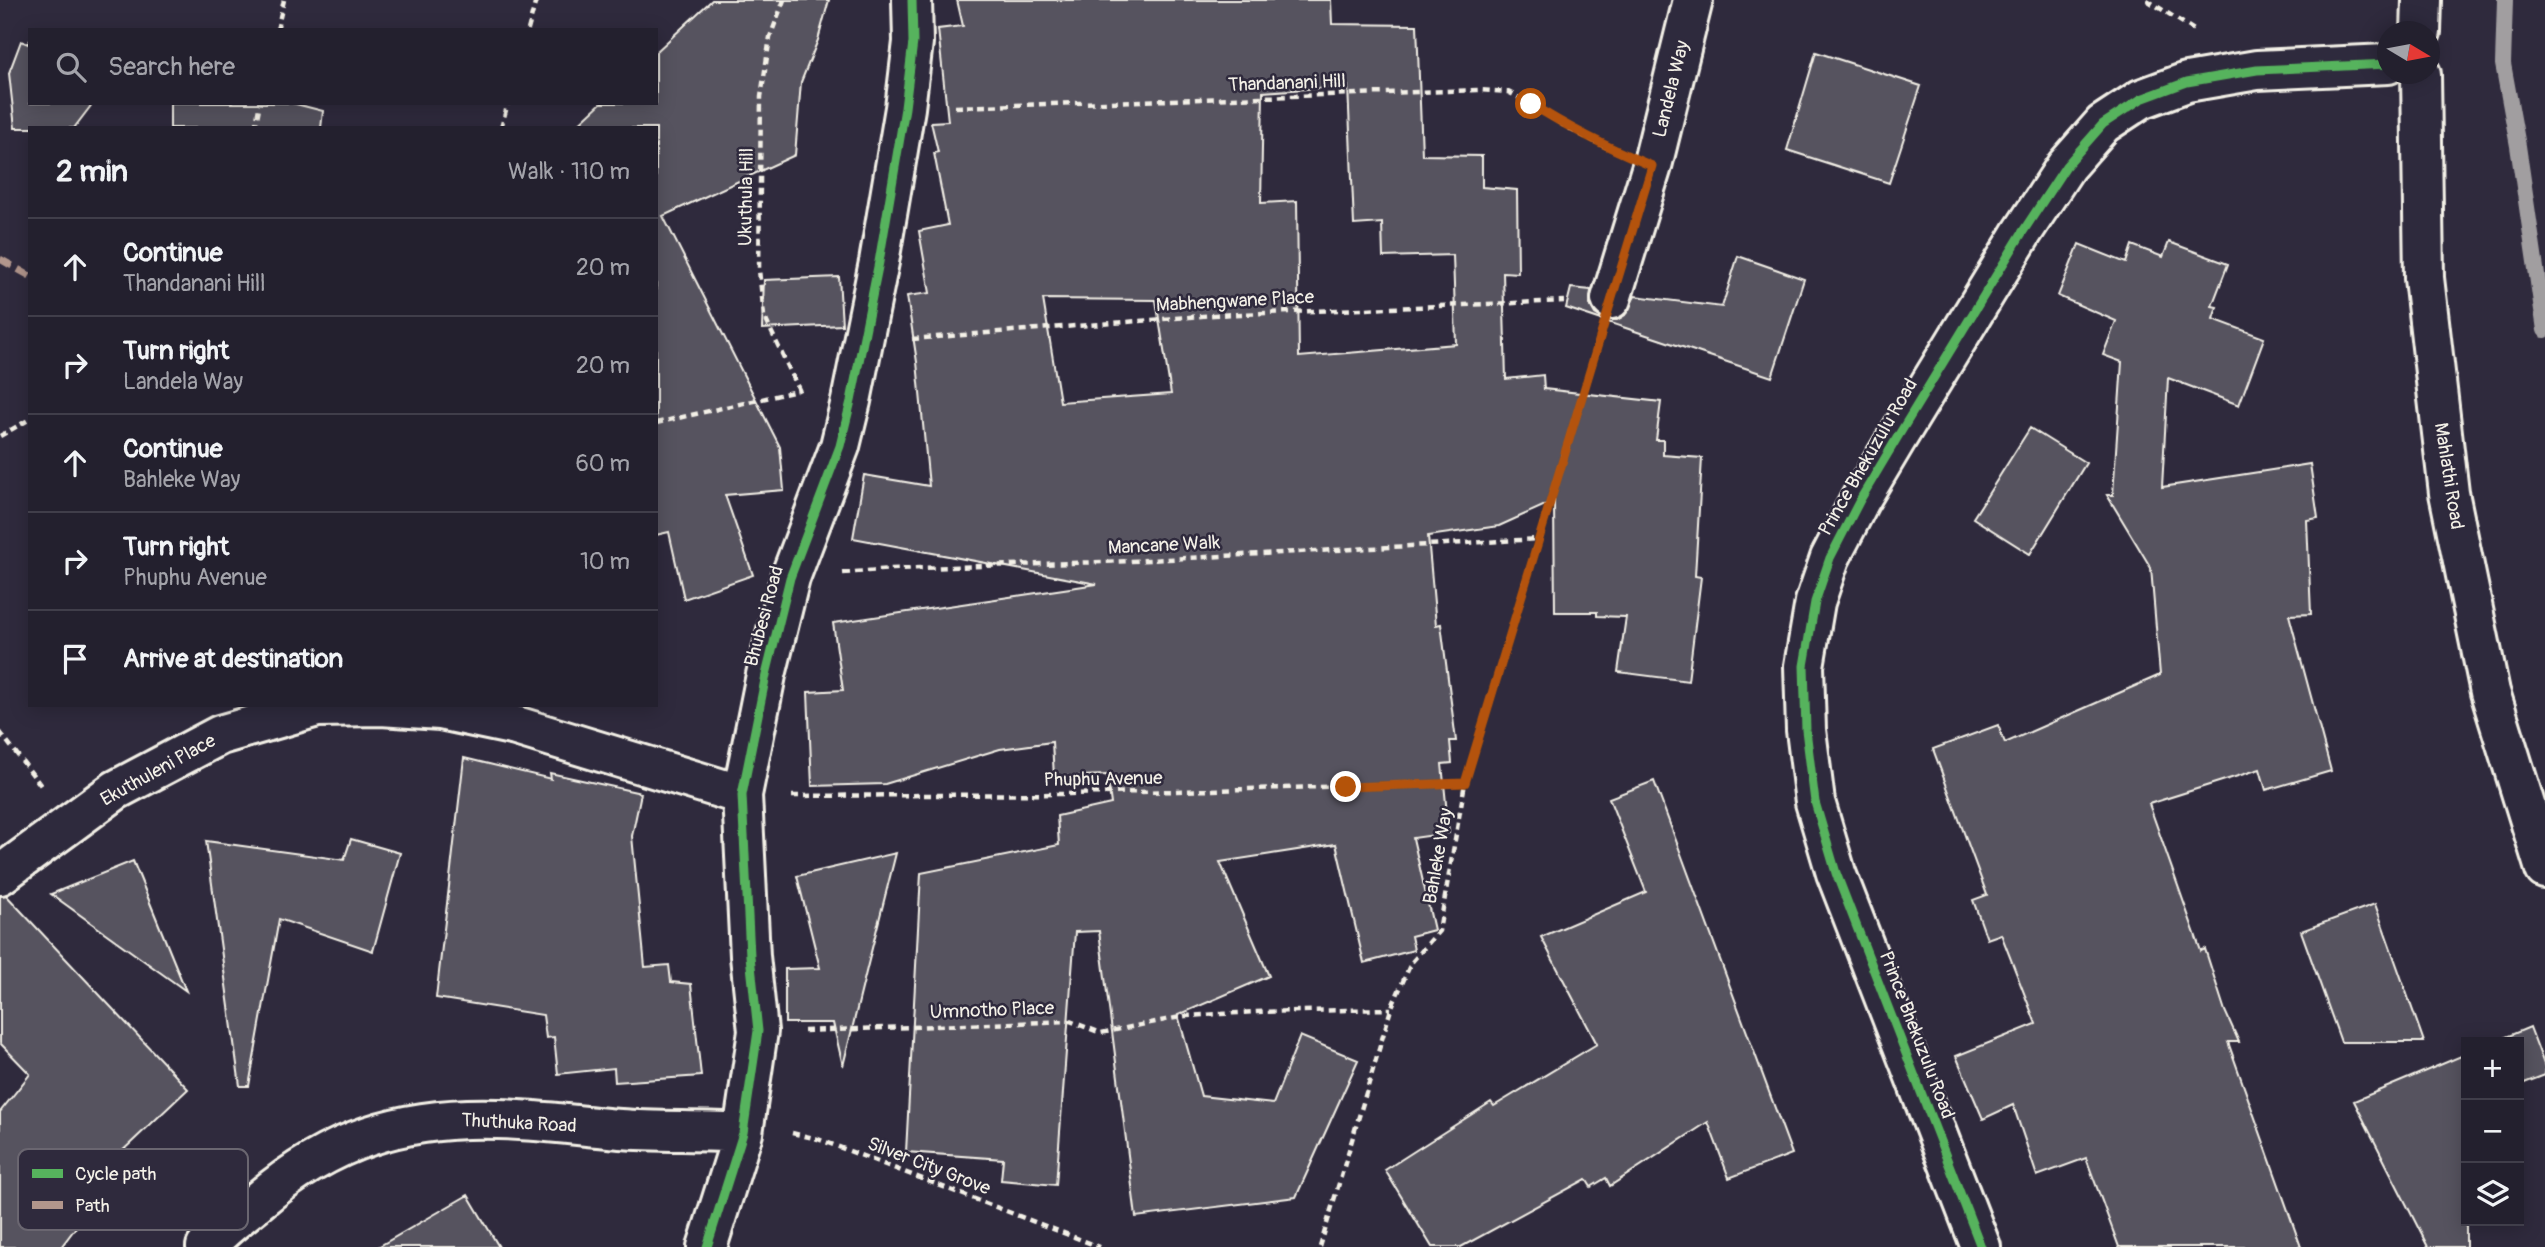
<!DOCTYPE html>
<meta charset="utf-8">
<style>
body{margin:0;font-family:Pangolin,sans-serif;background:#2b2836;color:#f1f3f6}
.controls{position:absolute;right:21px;bottom:21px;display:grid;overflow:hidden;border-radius:0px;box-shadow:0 4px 18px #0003}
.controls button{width:63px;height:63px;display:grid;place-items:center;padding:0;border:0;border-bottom:2px solid #403e4a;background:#23202e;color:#f1f3f6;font:35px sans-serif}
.compass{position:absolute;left:2377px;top:21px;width:63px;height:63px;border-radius:50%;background:#23202e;box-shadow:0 4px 18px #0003;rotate:100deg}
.stop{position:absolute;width:21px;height:21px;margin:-16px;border:5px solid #b45309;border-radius:50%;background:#fff}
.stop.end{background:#b45309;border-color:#fff;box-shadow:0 2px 7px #0008}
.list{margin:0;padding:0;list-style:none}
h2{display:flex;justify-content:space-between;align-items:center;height:91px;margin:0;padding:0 28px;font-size:30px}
h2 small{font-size:23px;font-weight:400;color:#a3a3aa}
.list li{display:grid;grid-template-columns:46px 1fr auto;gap:21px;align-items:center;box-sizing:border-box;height:98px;padding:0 28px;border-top:2px solid #403e4a}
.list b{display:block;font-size:26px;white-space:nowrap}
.list p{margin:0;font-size:23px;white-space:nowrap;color:#a3a3aa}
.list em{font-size:23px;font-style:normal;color:#a3a3aa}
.icon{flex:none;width:38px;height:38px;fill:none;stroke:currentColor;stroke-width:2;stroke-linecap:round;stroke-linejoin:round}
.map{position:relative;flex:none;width:2545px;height:1247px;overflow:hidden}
.search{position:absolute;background:#23202e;box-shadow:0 4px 18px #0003;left:28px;top:28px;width:630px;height:77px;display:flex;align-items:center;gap:18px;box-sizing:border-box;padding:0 24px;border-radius:0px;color:#a3a3aa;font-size:26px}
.panel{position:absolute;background:#23202e;box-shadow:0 4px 18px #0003;left:28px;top:126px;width:630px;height:581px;border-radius:0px}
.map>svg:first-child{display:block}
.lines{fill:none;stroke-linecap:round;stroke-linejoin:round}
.stream{stroke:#a19ea0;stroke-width:16}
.building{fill:#56525f;stroke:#f4f1e8;stroke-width:2;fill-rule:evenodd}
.minor-casing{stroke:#f4f1e8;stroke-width:44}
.tertiary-casing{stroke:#f4f1e8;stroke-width:44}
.path{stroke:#f4f1e8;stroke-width:4.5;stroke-dasharray:7 5;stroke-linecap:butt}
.minor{stroke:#2f2a3d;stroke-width:38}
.tertiary{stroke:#2f2a3d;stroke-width:38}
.quiet{stroke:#b2968c;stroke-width:7;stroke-dasharray:14 7;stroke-linecap:butt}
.cycleway-casing{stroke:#2f2a3d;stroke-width:13}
.cycleway{stroke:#56b35d;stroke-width:9}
.route{stroke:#b45309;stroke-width:9}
.labels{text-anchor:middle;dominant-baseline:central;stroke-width:5;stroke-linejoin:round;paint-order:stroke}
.street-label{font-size:19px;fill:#f4f1e8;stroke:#2f2a3d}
.key{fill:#2f2a3d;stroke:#6a6670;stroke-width:2}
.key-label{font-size:19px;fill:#f4f1e8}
</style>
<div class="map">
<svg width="2545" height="1247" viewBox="0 0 2545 1247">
<rect width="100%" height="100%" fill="#2f2a3d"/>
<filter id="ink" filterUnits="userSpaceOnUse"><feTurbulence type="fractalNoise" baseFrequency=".0143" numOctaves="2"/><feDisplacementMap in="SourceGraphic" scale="14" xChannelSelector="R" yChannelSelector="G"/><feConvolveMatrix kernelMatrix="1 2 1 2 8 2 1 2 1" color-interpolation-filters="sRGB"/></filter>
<g filter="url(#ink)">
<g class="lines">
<path class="stream" d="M2505,0L2503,64L2518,146L2545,330"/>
</g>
<path class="building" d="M712,0H829L818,40L801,82L795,155L663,216L780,447L784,490L725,495L753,575L684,599L669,532L656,535V128H574L601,103H656V52Z
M957,0H1331L1332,24L1417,25L1422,155L1482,156V187L1517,190L1518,273L1503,272L1506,379L1543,375L1544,389L1661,402L1656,440H1663V455L1702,458L1695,576L1701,577L1688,681L1618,672L1626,617L1597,616V612H1555L1554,501L1499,526L1428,536L1436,625L1441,624L1456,741H1450L1452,763L1442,764L1449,833L1413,838L1434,930L1411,936L1414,950L1364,963L1336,844L1220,862L1269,976L1178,1015L1201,1096L1273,1104L1300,1036L1358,1060L1296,1197L1136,1217L1099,931L1075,932L1056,1185L1001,1180L1003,1159L906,1152L921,873L1059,845L1057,816L1111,804L1107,775L1054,777L1052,742L1000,749L885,784L812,786L808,692L843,690L833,623L1097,584L853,538L864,475L929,486L917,362L907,296L930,293L919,231L948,225L934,153L938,152L931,122L948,121L938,29L963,26ZM1348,86L1354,225L1382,223L1383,257L1453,255L1456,344L1299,357L1297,201L1261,203L1263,92ZM1043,299L1156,300L1171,394L1060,402Z
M30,40V103H93L74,128H15L9,73L21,41L28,44Z
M1816,52L1921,86L1889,183L1787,150Z
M170,103H292L323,111L321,128H170Z
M2169,242L2228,264L2212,306L2217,307L2213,319L2264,338L2239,405L2168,378L2162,487L2310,464L2318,518L2307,520L2311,614L2289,615L2331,771L2266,790L2260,769L2149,804L2201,951L2205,949L2225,1011L2239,1042H2228L2301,1247H2119L2086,1158L2037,1176L2013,1105L1983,1119L1956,1056L2036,1024L2001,934L1987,939L1973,900L1987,895L1933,749L1998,725L2005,743L2160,675L2151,568L2107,495H2113L2122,362L2103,355L2116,321L2058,296L2079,244L2126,263L2132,245L2163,257Z
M1738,256L1804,279L1772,377L1566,308L1571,288L1591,290L1590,305L1595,314L1605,320H1617L1625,315L1635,296L1722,307Z
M839,277L842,325L762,329L764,280Z
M2030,428L2086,463L2030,554L1973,518Z
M464,758L551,779L550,773L641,793L632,836L645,967L669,965L671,982L691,984L701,1076L615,1082L614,1068L558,1074L554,1037L546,1038L543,1015L436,998Z
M1654,781L1792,1154L1729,1178L1708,1122L1610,1186L1606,1178L1591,1187L1586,1179L1461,1247H1432L1385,1170L1491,1102L1494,1106L1597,1044L1541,937L1646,892L1609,798Z
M351,839L400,853L373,951L279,919L249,1086H240L206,841L344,860Z
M896,853L867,968L843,1066L833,1023H785V969L820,968L797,876Z
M133,861L186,991L51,894Z
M6,895L188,1089L99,1173L110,1182L61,1247H0V1112L30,1074L0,1043V896Z
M2375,904L2424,1042H2341L2301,931Z
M2530,1027L2545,1067V1075L2519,1085V1042H2494Z
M2466,1054V1247H2428L2354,1101Z
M468,1195L499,1247H378Z"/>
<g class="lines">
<g class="minor-casing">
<path id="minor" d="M1611,299L1652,166L1693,0
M0,875L116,790L220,735L317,707L381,706L440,710L516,726L742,795
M206,1247C221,1229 240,1216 258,1201C330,1139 404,1116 498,1119C539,1120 580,1126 620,1129C661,1132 702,1130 743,1133
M707,1247L743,1133L758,1031L750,956L742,795L766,675L790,578L840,446L851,401L879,262L905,108L913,42L912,0
M1981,1247L1836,873L1815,802L1806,730L1804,666L1815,602L1830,558L1860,500L1897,438L2022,233L2066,166L2103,124L2141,99L2187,82L2257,70L2388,64"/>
</g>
<g class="tertiary-casing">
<path id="tertiary" d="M2421,32L2422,0
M2421,74L2424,278L2449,493L2490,692L2545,869"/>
</g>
<path class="path" d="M784,0L770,37L761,97L759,270L764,316L802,396
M2147,0L2194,30
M277,30L284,0
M528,30L536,0
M955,107L1478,90L1508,92L1531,104L1570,129L1607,147
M255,128L260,103
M501,128L508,103
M912,339L1214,315L1564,301
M656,423L797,391
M0,436L30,419
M843,573L892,569L1131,561L1539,539
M0,732L42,787
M792,796L1068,794L1465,783
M804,1031L1070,1021L1101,1033L1185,1016L1256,1012L1391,1009
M792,1133L818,1139L1100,1247
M1320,1247L1391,1009L1411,963L1439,931L1465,783L1598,343"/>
<use href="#minor" class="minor"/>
<use href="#tertiary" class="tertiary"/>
<path class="quiet" d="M0,259L30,276"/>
<g class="cycleway-casing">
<path id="cycleway" d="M707,1247L743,1133L758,1031L750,956L742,795L766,675L790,578L840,446L851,401L879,262L905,108L913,42L912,0
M1981,1247L1836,873L1815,802L1806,730L1804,666L1815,602L1830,558L1860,500L1897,438L2022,233L2066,166L2103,124L2141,99L2187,82L2257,70L2388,64"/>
</g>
<use href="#cycleway" class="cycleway"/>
</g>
</g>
<g class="lines" filter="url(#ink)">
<path class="route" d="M1346,787L1465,783L1652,166C1609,148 1570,129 1531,104"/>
</g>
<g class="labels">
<g class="street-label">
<text transform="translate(1287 83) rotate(-2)">Thandanani Hill</text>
<text transform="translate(1671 89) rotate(-76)">Landela Way</text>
<text transform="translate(746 197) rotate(-89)">Ukuthula Hill</text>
<text transform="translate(1235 301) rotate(-3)">Mabhengwane Place</text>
<text transform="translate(1868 457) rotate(-60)">Prince Bhekuzulu Road</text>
<text transform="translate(2449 476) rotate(81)">Mahlathi Road</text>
<text transform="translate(1164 545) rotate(-3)">Mancane Walk</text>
<text transform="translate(764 616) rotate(-75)">Bhubesi Road</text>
<text transform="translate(158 770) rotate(-29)">Ekuthuleni Place</text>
<text transform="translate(1103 779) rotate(-1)">Phuphu Avenue</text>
<text transform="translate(1438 856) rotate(-80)">Bahleke Way</text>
<text transform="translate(992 1010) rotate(-2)">Umnotho Place</text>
<text transform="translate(1917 1035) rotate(69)">Prince Bhekuzulu Road</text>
<text transform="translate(519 1123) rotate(3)">Thuthuka Road</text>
<text transform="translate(929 1166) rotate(21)">Silver City Grove</text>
</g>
</g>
<rect x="18" y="1149" width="230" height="81" rx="10" class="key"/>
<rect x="32" y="1169" width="31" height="9" fill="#56b35d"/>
<rect x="32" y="1201" width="31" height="8" fill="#b2968c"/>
<g class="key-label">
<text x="75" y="1180">Cycle path</text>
<text x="75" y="1212">Path</text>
</g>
</svg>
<div class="controls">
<button>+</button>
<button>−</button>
<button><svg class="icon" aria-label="layers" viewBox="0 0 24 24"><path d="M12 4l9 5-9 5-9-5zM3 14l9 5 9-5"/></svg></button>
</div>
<svg class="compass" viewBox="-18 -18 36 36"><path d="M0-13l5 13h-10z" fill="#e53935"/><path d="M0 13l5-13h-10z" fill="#a3a3aa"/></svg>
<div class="stop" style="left:1531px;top:104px"></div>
<div class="stop end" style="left:1346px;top:787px"></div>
<div class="search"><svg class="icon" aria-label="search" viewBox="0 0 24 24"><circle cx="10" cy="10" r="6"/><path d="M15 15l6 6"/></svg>Search here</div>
<section class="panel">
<h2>2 min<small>Walk · 110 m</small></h2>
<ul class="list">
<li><svg class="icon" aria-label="ahead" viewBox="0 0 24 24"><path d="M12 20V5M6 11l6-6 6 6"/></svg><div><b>Continue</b><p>Thandanani Hill</p></div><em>20 m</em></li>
<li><svg class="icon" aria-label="right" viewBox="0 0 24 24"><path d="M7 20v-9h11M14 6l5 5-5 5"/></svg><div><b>Turn right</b><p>Landela Way</p></div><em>20 m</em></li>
<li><svg class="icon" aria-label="ahead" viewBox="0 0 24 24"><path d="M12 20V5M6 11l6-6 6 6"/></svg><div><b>Continue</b><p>Bahleke Way</p></div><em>60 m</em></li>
<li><svg class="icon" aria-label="right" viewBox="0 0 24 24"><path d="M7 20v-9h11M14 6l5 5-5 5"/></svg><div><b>Turn right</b><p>Phuphu Avenue</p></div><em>10 m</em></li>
<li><svg class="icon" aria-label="arrive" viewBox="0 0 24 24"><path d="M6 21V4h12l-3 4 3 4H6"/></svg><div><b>Arrive at destination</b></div></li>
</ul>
</section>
</div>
